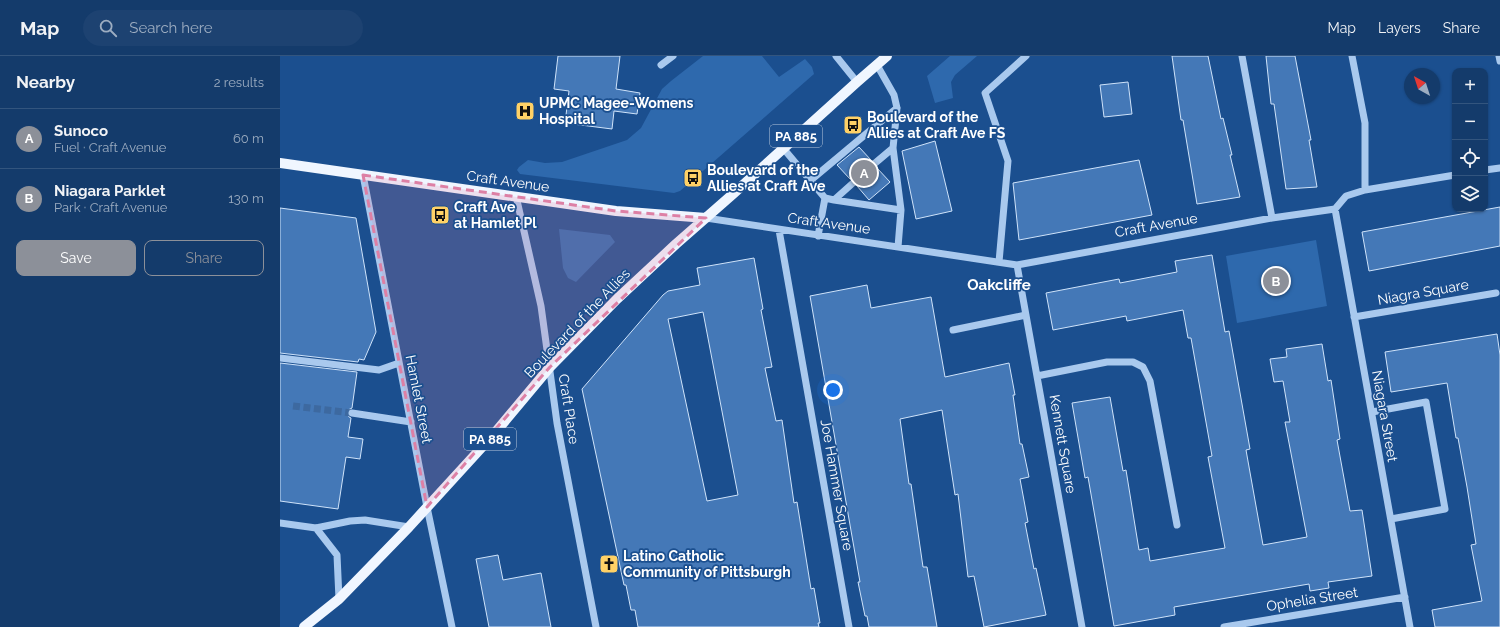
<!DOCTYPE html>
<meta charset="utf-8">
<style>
body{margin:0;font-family:Raleway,sans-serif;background:#1d4271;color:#f1f3f6}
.controls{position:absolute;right:12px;top:12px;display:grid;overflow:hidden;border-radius:8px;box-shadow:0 1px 3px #0004}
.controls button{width:36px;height:36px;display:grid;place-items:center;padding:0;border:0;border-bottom:1px solid #33557e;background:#143b6b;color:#f1f3f6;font:20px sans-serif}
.compass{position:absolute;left:1124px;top:12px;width:36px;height:36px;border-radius:50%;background:#143b6b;box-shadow:0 1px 3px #0004;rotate:321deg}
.you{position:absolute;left:553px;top:334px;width:14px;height:14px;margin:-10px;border:3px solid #fff;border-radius:50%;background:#1a73e8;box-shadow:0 0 0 6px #1a73e833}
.badge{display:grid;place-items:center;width:26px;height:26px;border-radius:50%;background:#8c9099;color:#fff;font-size:13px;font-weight:700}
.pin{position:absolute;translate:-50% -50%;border:2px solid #fff;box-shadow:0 1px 4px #0006}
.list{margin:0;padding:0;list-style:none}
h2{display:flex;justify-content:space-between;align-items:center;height:52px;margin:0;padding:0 16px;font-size:17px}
h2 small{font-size:13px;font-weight:400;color:#9dadc1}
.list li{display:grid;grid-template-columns:26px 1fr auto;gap:12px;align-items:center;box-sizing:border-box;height:60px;padding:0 16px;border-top:1px solid #33557e}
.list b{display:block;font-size:15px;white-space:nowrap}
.list p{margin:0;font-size:13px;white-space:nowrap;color:#9dadc1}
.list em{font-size:13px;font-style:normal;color:#9dadc1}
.actions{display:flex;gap:8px;padding:12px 16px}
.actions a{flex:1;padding:9px 0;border:1px solid #8c9099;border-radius:8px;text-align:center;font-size:14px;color:#8c9099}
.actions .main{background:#8c9099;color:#fff}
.icon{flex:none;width:22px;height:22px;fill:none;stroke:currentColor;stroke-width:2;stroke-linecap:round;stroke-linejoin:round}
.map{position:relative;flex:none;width:1220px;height:571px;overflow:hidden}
header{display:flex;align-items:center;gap:24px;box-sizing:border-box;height:56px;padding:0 20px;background:#143b6b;border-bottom:1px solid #33557e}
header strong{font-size:19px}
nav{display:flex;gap:22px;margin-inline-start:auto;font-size:14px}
.search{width:280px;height:36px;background:#1d4271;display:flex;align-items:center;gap:10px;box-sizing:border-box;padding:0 14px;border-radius:22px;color:#9dadc1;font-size:15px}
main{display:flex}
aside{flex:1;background:#143b6b}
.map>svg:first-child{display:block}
.green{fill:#2e69ad}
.building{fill:#4478b7;stroke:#cfe3fa;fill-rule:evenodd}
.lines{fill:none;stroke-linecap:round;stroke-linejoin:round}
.minor-tunnel{stroke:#3d69a0;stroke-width:7;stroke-dasharray:7 3.5;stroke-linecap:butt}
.minor{stroke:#a9c9ee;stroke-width:7}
.major{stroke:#f0f6ff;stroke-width:10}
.marked{fill:#dd80a5;fill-opacity:0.2;stroke:#dd80a5;stroke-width:3;stroke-dasharray:8 5;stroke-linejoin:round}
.labels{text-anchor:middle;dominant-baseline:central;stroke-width:3.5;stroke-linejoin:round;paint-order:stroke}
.shield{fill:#1b4f8f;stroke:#bbcadd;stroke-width:1}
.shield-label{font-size:13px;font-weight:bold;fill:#fff}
.poi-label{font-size:14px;font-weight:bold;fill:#fff;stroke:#1b4f8f;text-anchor:start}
.street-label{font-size:14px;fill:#fff;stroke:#1b4f8f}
.neighbourhood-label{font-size:15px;font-weight:bold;fill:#fff;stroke:#1b4f8f}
</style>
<header>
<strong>Map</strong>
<div class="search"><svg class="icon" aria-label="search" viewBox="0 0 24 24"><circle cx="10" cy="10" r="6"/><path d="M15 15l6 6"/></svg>Search here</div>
<nav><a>Map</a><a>Layers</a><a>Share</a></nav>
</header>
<main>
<aside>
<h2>Nearby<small>2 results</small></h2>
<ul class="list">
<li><span class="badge">A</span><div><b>Sunoco</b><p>Fuel · Craft Avenue</p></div><em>60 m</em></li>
<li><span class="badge">B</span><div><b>Niagara Parklet</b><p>Park · Craft Avenue</p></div><em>130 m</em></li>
</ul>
<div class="actions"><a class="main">Save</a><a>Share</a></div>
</aside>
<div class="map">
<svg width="1220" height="571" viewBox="0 0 1220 571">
<rect width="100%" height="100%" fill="#1b4f8f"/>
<path class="green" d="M423,0H482L499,21L525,3L532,11L534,18L400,135L394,137L240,118L237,114L239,111L248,104L265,107L282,106L347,84L361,72L382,33L391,25Z
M670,0H697L675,19L671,26L673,42L655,47L647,20Z
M279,173L330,179L335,186L296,226L288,222L283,212Z
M1036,184L1047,250L957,267L946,200Z"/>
<path class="building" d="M278,0H340L336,33L360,37L357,58L334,55L332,73L285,67L289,35L274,33Z
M892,0H928L941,63L943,62L952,99H950L960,141L917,148L903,64H901Z
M986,0H1015L1031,84H1029L1037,131L1006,133L994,48H991Z
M848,26L852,58L824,61L820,29Z
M655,85L672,155L636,163L622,95Z
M579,91L591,104L589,108L590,111L594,113L597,112L610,126L589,144L577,130L578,126L577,124L574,122L570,123L557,109Z
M859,104L872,159L739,184L733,127Z
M1220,151V190L1089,215L1082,176Z
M0,152L76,162L96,276L84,304L79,303L78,306L0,297Z
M932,199L945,276L949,275L970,393L966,394L983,489L1027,481L1005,366H1010L1003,325L994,326L990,303L1007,301L1006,293L1042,288L1048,325L1051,324L1060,383L1057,384L1070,455L1082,454L1092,520L1048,526L1049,532L1030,535L1029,528L894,551L895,559L834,570L808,421L805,422L792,347L830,341L843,415L846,414L859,494L868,492L870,505L945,492L928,401L932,400L911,282H908L903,254L847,265L846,260L773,274L766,237L839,223L840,227L897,216L895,205Z
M474,202L483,253L481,254L492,311L485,312L496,365L502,364L514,447L517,446L531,533L534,532L540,567H538L539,571H358L355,554H351L346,529H344L302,333L383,239L388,235L420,229L417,212ZM423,256L458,439L427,445L388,263Z
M587,229L591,252L651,241L665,321L729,307L735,339H733L740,388H742L749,421L740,423L748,466L745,467L754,513L756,512L766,559L704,571L694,520L688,521L678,438L675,439L662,354L620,363L629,428H631L643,511H647L657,571H589L587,560H585L578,526H580L530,240Z
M1217,278L1220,299V571H1155L1152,554L1202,545L1191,489L1196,488L1187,431L1178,382H1176L1167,327L1111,336L1105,296Z
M0,307L77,316L72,352L68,354L67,357L69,361L71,362L68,381L83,383L80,403L66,401L58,453L0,445Z
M218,499L223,524L261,517L271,571H209L196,503Z"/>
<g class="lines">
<path class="minor-tunnel" d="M573,127L594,108
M13,350L72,357"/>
<path class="minor" d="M556,0L577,26
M962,0L992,162
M1072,0L1085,67V134
M1219,0L1220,5
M381,9L393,0
M503,92L545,142
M613,92L621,154
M594,108L613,92L617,52L614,39L597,9
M1205,114L1220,112
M83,119L147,451L172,571
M531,124L617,52
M236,140L261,250L277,367L316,571
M554,144L621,154L618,191
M1055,153L1130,571
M426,162L737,209L992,162L1055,153L1066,140L1085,134L1175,119
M499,174L569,571
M538,180L545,142L554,144L573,127
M719,206L728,105L705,37L746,0
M737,209L802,571
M1074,261L1216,237
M673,274L746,259
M0,302L99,314L119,307
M757,320L827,306H853L863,311L870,325L897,469
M1092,356L1146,346L1165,453L1111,463
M72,357L131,366
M0,467L36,472L70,465L85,464L129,471
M36,472L57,499L59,543
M944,571L1125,541"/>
<path class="major" d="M0,107L336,155L426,162
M24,571L59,543L129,471L214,378L270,311L337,243L396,188L453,138L577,26L607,0"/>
</g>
<path class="marked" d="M83,119L336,155L426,162L270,311L147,451Z"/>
<defs>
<g id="hospital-square" transform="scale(1)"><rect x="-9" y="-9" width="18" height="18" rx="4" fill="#ffd166" stroke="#1b4f8f"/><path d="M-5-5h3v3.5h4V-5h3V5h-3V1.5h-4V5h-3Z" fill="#111"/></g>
<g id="bus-square" transform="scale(1)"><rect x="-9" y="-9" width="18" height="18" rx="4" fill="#ffd166" stroke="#1b4f8f"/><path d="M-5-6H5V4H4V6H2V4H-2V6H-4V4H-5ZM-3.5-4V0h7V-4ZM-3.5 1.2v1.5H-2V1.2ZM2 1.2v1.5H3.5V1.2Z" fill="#111"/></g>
<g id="church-square" transform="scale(1)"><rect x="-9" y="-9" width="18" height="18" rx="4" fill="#ffd166" stroke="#1b4f8f"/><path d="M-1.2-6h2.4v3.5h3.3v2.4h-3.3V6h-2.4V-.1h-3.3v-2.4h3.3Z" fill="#111"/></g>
</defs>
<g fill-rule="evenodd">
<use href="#hospital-square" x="245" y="55"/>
<use href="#bus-square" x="573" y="69"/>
<use href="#bus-square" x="413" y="122"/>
<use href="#bus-square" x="160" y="159"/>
<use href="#church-square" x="329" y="508"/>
</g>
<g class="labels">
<g class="shield">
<rect x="490" y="69" width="52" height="22" rx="3"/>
<rect x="184" y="372" width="52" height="22" rx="3"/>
</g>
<g class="shield-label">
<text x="516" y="80">PA 885</text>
<text x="210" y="383">PA 885</text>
</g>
<g class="poi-label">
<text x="259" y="47">UPMC Magee-Womens<tspan x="259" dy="16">Hospital</tspan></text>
<text x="587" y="61">Boulevard of the<tspan x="587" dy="16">Allies at Craft Ave FS</tspan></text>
<text x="427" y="114">Boulevard of the<tspan x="427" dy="16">Allies at Craft Ave</tspan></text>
<text x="174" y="151">Craft Ave<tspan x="174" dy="16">at Hamlet Pl</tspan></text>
<text x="343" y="500">Latino Catholic<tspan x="343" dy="16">Community of Pittsburgh</tspan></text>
</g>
<g class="street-label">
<text transform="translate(228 125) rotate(8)">Craft Avenue</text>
<text transform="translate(549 167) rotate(8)">Craft Avenue</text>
<text transform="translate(876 169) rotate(-10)">Craft Avenue</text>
<text transform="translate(1143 236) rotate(-10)">Niagra Square</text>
<text transform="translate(297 267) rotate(-46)">Boulevard of the Allies</text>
<text transform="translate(139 343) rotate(79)">Hamlet Street</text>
<text transform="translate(289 353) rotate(81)">Craft Place</text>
<text transform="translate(1105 360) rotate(80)">Niagara Street</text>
<text transform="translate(783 388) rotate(80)">Kennett Square</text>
<text transform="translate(557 429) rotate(80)">Joe Hammer Square</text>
<text transform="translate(1032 543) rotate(-9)">Ophelia Street</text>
</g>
<g class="neighbourhood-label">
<text x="719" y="229">Oakcliffe</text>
</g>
</g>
</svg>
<div class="controls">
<button>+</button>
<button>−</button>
<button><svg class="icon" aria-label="locate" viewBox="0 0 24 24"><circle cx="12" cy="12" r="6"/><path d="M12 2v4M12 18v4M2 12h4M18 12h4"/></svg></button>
<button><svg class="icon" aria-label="layers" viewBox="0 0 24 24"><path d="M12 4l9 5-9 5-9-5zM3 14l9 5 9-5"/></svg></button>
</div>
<svg class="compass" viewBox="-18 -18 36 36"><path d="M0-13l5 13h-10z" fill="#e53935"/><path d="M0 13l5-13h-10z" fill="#9dadc1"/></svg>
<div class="you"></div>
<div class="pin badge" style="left:584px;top:117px">A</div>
<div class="pin badge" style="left:996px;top:225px">B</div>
</div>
</main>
